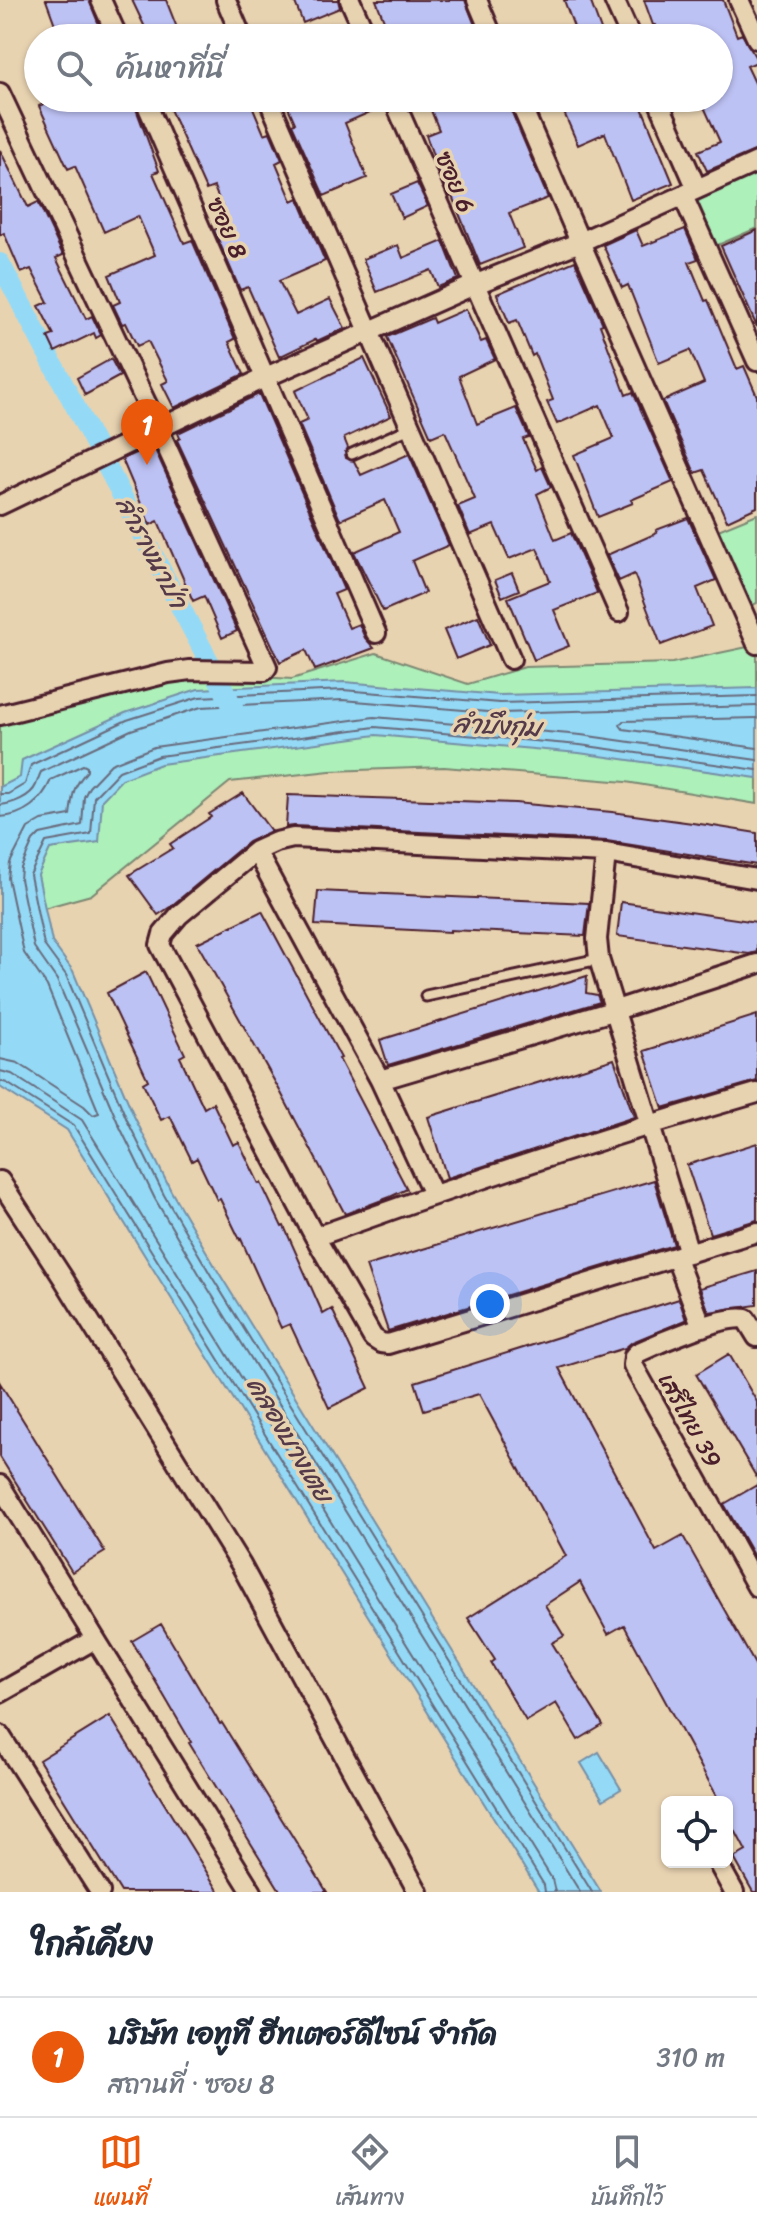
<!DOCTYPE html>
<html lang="th">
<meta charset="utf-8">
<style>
body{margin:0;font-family:Sriracha,"Playpen Sans Thai",sans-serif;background:#f2f2f3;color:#1f2937}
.controls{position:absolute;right:24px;bottom:24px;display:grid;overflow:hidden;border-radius:12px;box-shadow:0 2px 6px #0004}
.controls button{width:72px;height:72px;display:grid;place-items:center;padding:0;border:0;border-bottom:2px solid #e0e1e3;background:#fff;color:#1f2937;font:40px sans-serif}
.you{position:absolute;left:490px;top:1304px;width:28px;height:28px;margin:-20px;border:6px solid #fff;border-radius:50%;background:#1a73e8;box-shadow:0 0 0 12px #1a73e833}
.badge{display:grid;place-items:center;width:52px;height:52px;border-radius:50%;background:#ea580c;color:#fff;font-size:26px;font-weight:700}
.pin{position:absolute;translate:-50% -66px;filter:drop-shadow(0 2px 4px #0008)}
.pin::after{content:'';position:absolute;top:42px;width:28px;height:24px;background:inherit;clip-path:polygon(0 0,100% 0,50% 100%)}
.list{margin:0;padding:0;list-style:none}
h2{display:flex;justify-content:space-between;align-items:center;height:104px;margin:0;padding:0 32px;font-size:34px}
h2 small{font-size:26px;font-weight:400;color:#747a83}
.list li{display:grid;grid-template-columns:52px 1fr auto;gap:24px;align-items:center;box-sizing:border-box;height:120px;padding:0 32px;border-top:2px solid #e0e1e3}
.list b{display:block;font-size:30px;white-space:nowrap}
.list p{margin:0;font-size:26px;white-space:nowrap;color:#747a83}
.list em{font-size:26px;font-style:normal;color:#747a83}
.icon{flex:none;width:44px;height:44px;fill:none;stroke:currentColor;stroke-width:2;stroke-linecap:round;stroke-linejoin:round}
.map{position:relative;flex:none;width:757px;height:1892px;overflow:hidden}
.search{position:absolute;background:#fff;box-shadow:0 2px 6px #0004;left:24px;right:24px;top:24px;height:88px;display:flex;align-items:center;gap:20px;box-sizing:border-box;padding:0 28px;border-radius:44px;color:#747a83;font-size:30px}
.sheet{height:224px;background:#fff}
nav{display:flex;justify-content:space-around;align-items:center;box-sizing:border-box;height:112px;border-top:2px solid #e0e1e3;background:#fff;font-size:22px;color:#747a83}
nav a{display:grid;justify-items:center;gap:4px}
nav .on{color:#ea580c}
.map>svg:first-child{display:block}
.green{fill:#adf0ba;stroke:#7c8872;stroke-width:2}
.water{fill:#94daf6;stroke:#768fa5;stroke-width:2}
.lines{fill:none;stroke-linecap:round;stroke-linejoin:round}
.shore{stroke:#686a7c;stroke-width:2}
.canal{stroke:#94daf6;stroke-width:20}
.building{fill:#bdc2f4;stroke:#4a1f2b;stroke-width:2}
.lane-casing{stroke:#4a1f2b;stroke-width:15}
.street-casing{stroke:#4a1f2b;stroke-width:24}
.lane{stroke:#e8d3b1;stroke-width:9}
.street{stroke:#e8d3b1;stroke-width:18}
.labels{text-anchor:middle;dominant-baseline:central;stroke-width:7;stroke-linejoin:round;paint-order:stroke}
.street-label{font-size:24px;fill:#4a1f2b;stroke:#e8d3b1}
.water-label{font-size:26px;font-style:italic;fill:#553b49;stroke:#e8d3b1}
</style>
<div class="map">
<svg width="757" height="1892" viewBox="0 0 757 1892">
<rect width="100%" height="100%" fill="#e8d3b1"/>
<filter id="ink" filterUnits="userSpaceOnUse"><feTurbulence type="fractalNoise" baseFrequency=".0125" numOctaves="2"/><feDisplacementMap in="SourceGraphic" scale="16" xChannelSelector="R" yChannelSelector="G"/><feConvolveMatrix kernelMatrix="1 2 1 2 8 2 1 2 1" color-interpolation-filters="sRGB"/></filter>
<g filter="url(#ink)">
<path class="green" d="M757,165V228L711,248L687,196Z
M757,514V603L750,606L718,530Z
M757,645V804L626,782L444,767L330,771L230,782L91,895L0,920V719L180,672L292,679L376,653L468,684L525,667L672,663Z"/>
<path class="water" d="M344,682L500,695L757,688V778L579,753L376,735L161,764L122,779L102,800L99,842L50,849L38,875L52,942L73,971L134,1116L171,1191L219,1273L601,1892H539L67,1130L0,1087V787L20,777L22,760L125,713L198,689Z
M599,1752L621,1789L603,1800L581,1763Z"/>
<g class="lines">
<path class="shore" d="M757,718L623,721L620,725L623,729L757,748
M0,794H8L25,784L31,765L127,720L199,697L343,690L500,703L757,696
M0,805C12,804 31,797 36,785C38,780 39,776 41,772L131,730L201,707L343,700L500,713L757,706
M0,817C24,816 42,801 51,780L83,765L87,767V771C72,788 73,794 70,815L42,820L28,828L10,863L8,878L24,953L47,986L99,1113L93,1115L84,1106L18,1063L0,1059
M0,1071L12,1074L82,1120L552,1879L555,1892
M0,1081L7,1083L74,1126L544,1885L545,1892
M580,1892L204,1282L155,1199L118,1123L57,980L34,947L20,879L21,868L33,841L40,834L82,825L84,797L89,787L111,764L154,747L374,717L581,735L757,760
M592,1892L212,1277L164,1195L127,1120L66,975L44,945L30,875L46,842L91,834L94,797L119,771L159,756L375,727L580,745L757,770"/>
<path class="canal" d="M0,263L234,709"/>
</g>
<path class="building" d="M46,0H89L102,32L87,38H60Z
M132,0H166L181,38H150Z
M294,0H338L340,8L303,23Z
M376,0H465L480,38H391Z
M564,0H590L604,38H578Z
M644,0H723L737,36L742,34L757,60V62L747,66L757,87V150L707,171L698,151L720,142L700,98H719V38H661L655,25H653Z
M57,98H132L159,171L153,173L184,243L192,240L235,339L229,342L244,374L174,408L162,384L168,381L148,341L137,346L126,323L122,324L113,305L120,302L109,275L155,255L138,216L104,232L75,166L68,169L39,106Z
M165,98H249L264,134L270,132L282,160L276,163L292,201L298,198L325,261L279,281L296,315L330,299L345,328L317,341L316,339L279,357L248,287L240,290L214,230L229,224L214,187L206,190Z
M284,98H381L384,106L345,123L367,178L324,196L292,124L295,123Z
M426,98H506L548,198L509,213L523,248L480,265L452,196L450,197L439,173L426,135L439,130Z
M585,98H638L673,183L631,200L605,133L578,145L562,108Z
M0,150L28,207L38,202L63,255L56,258L86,319L92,316L101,335L96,338L94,333L55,352L48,337L54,335L39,306L48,302L31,269L21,273L4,233L0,235Z
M417,183L428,206L402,218L391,194Z
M685,229L698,259L689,262L705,301L708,300L737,369L744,366L757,396V507L727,521L704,470L695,473L663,401L704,383L690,350L659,363L628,285L622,288L603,245L636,230L643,246Z
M757,230V327L721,246Z
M443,241L458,279L438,287L431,270L377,292L363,259L398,245L403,258Z
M575,261L603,324L600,325L626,395L633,392L673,482L631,500L633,503L598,517L574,455L614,438L600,405L557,424L547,402L553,400L535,354L532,356L517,320L509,323L497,294Z
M466,309L481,342L486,340L495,359L459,376L477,424L516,408L529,437L523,439L537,470L542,467L551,487L537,494L555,540L571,533L596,590L597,593L554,610L569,646L534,660L508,598L550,581L537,548L509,559L494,525L470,535L458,506L475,499L445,431L431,437L387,337L432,318L434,323Z
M364,358L391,416L344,438L348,448L345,452L346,458L354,461L361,475L409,454L449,545L412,561L425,593L383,611L354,552L399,532L385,500L340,520L299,424L308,420L295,391Z
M111,359L120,376L85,395L77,378Z
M259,394L344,590L334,594L349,628L359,624L365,638L374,648L315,670L306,650L280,662L177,440L180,438L178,433Z
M153,445L237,631L222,638L204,596L193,601L158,521L150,525L122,459Z
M688,518L716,580L697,588L712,626L661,645L634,574L619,581L607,555L657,533L656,530Z
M512,573L519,590L502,597L495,580Z
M478,616L490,645L456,659L444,630Z
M243,793L271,831L248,842L170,907L158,915L129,875L173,848L170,844L211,817L209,814Z
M288,795L515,803L612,812L707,825L757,833V865L607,841L294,826L286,827Z
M318,891L589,903L585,936L450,930V932L315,925Z
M621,902L757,922V952L749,954L617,936Z
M262,911L341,1058L339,1059L407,1189L390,1197L345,1214L280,1091L197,943Z
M146,972L185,1054L180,1057L204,1108L213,1103L233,1145L239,1142L259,1184L261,1183L282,1227L284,1226L323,1314L332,1309L369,1388L329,1408L290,1324L281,1328L241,1239L240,1240L220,1199L217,1200L197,1158L192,1161L170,1116L161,1120L143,1083L148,1080L107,993Z
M587,976L586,993L597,995L600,1002L388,1065L380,1040Z
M757,1015V1081L663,1108L644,1051Z
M614,1059L634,1117L447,1178L428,1117Z
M757,1143V1220L710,1234L687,1165Z
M654,1180L674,1245L388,1331L366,1266Z
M757,1271V1305L709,1312L700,1288Z
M679,1299L686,1320L632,1342L625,1348L559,1368L656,1551L683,1536L757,1668V1892H753L734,1858L746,1851L727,1815V1802H720L624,1625L608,1634L580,1582L545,1605L564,1636L552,1643L603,1725L578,1740L556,1703L526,1721L491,1663L495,1660L468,1618L566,1556L479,1394L424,1410L415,1382Z
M729,1354L757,1402V1478L696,1374Z
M0,1383L105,1552L72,1572L0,1457Z
M757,1485V1562L724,1504Z
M161,1624L220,1724L222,1723L327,1892H281L189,1743L191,1742L132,1641Z
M110,1716L219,1892H121L39,1760Z"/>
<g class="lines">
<g class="lane-casing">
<path id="lane" d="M352,454L410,428
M426,996L599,959"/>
</g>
<g class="street-casing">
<path id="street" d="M101,0L118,38
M226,0L242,38
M350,0L367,38
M477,0L493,38
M614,0L631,38
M739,0L757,39
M0,93L158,428L267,667L264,671L190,670L168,673L0,715
M144,98L376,633
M268,98L511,659
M393,98L619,612
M518,98L580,242L757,644
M657,98L697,189
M683,196L757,361
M0,505L266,377L474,285L580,242L757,162
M256,851L380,1080L433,1194
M606,853L597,939L599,959L689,1253
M757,879L606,853L293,838L276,842L256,851L179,915L163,934L160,945L315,1237L373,1338L381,1343L388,1344L757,1232
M380,1080L616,1010L757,964
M0,1181L63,1278L241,1565L418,1892
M315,1237C461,1184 608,1136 757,1093
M676,1258L702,1327
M757,1337L746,1319C725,1314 658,1343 637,1353L634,1356L633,1365L757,1587
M0,1485L252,1892
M0,1693L95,1639
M0,1735L100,1892
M718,1863L734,1892"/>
</g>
<use href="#lane" class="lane"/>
<use href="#street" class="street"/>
</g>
</g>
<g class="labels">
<g class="street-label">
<text transform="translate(455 182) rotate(67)">ซอย 6</text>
<text transform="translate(227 228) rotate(66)">ซอย 8</text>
<text transform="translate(690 1420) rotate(61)">เสรีไทย 39</text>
</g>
<g class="water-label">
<text transform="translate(152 552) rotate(62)">ลำรางนาป่า</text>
<text transform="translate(497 725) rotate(3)">ลำบึงกุ่ม</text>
<text transform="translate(290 1439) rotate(59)">คลองบางเตย</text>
</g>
</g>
</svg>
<div class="controls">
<button><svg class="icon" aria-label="locate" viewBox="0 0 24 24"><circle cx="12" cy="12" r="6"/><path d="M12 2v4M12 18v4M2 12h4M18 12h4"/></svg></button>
</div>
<div class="you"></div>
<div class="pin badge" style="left:147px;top:465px">1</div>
<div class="search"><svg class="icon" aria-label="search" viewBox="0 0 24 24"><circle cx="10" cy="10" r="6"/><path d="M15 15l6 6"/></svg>ค้นหาที่นี่</div>
</div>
<section class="sheet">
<h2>ใกล้เคียง<small></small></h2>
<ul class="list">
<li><span class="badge">1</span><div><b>บริษัท เอทูที ฮีทเตอร์ดีไซน์ จำกัด</b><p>สถานที่ · ซอย 8</p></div><em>310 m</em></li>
</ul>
</section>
<nav>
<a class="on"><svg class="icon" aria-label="map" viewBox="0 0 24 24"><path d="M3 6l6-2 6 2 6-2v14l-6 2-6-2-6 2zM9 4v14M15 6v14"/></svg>แผนที่</a>
<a><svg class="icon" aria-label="directions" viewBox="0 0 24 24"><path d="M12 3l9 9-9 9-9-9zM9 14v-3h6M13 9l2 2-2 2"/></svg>เส้นทาง</a>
<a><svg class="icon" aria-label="saved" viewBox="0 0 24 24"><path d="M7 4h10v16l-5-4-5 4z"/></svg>บันทึกไว้</a>
</nav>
